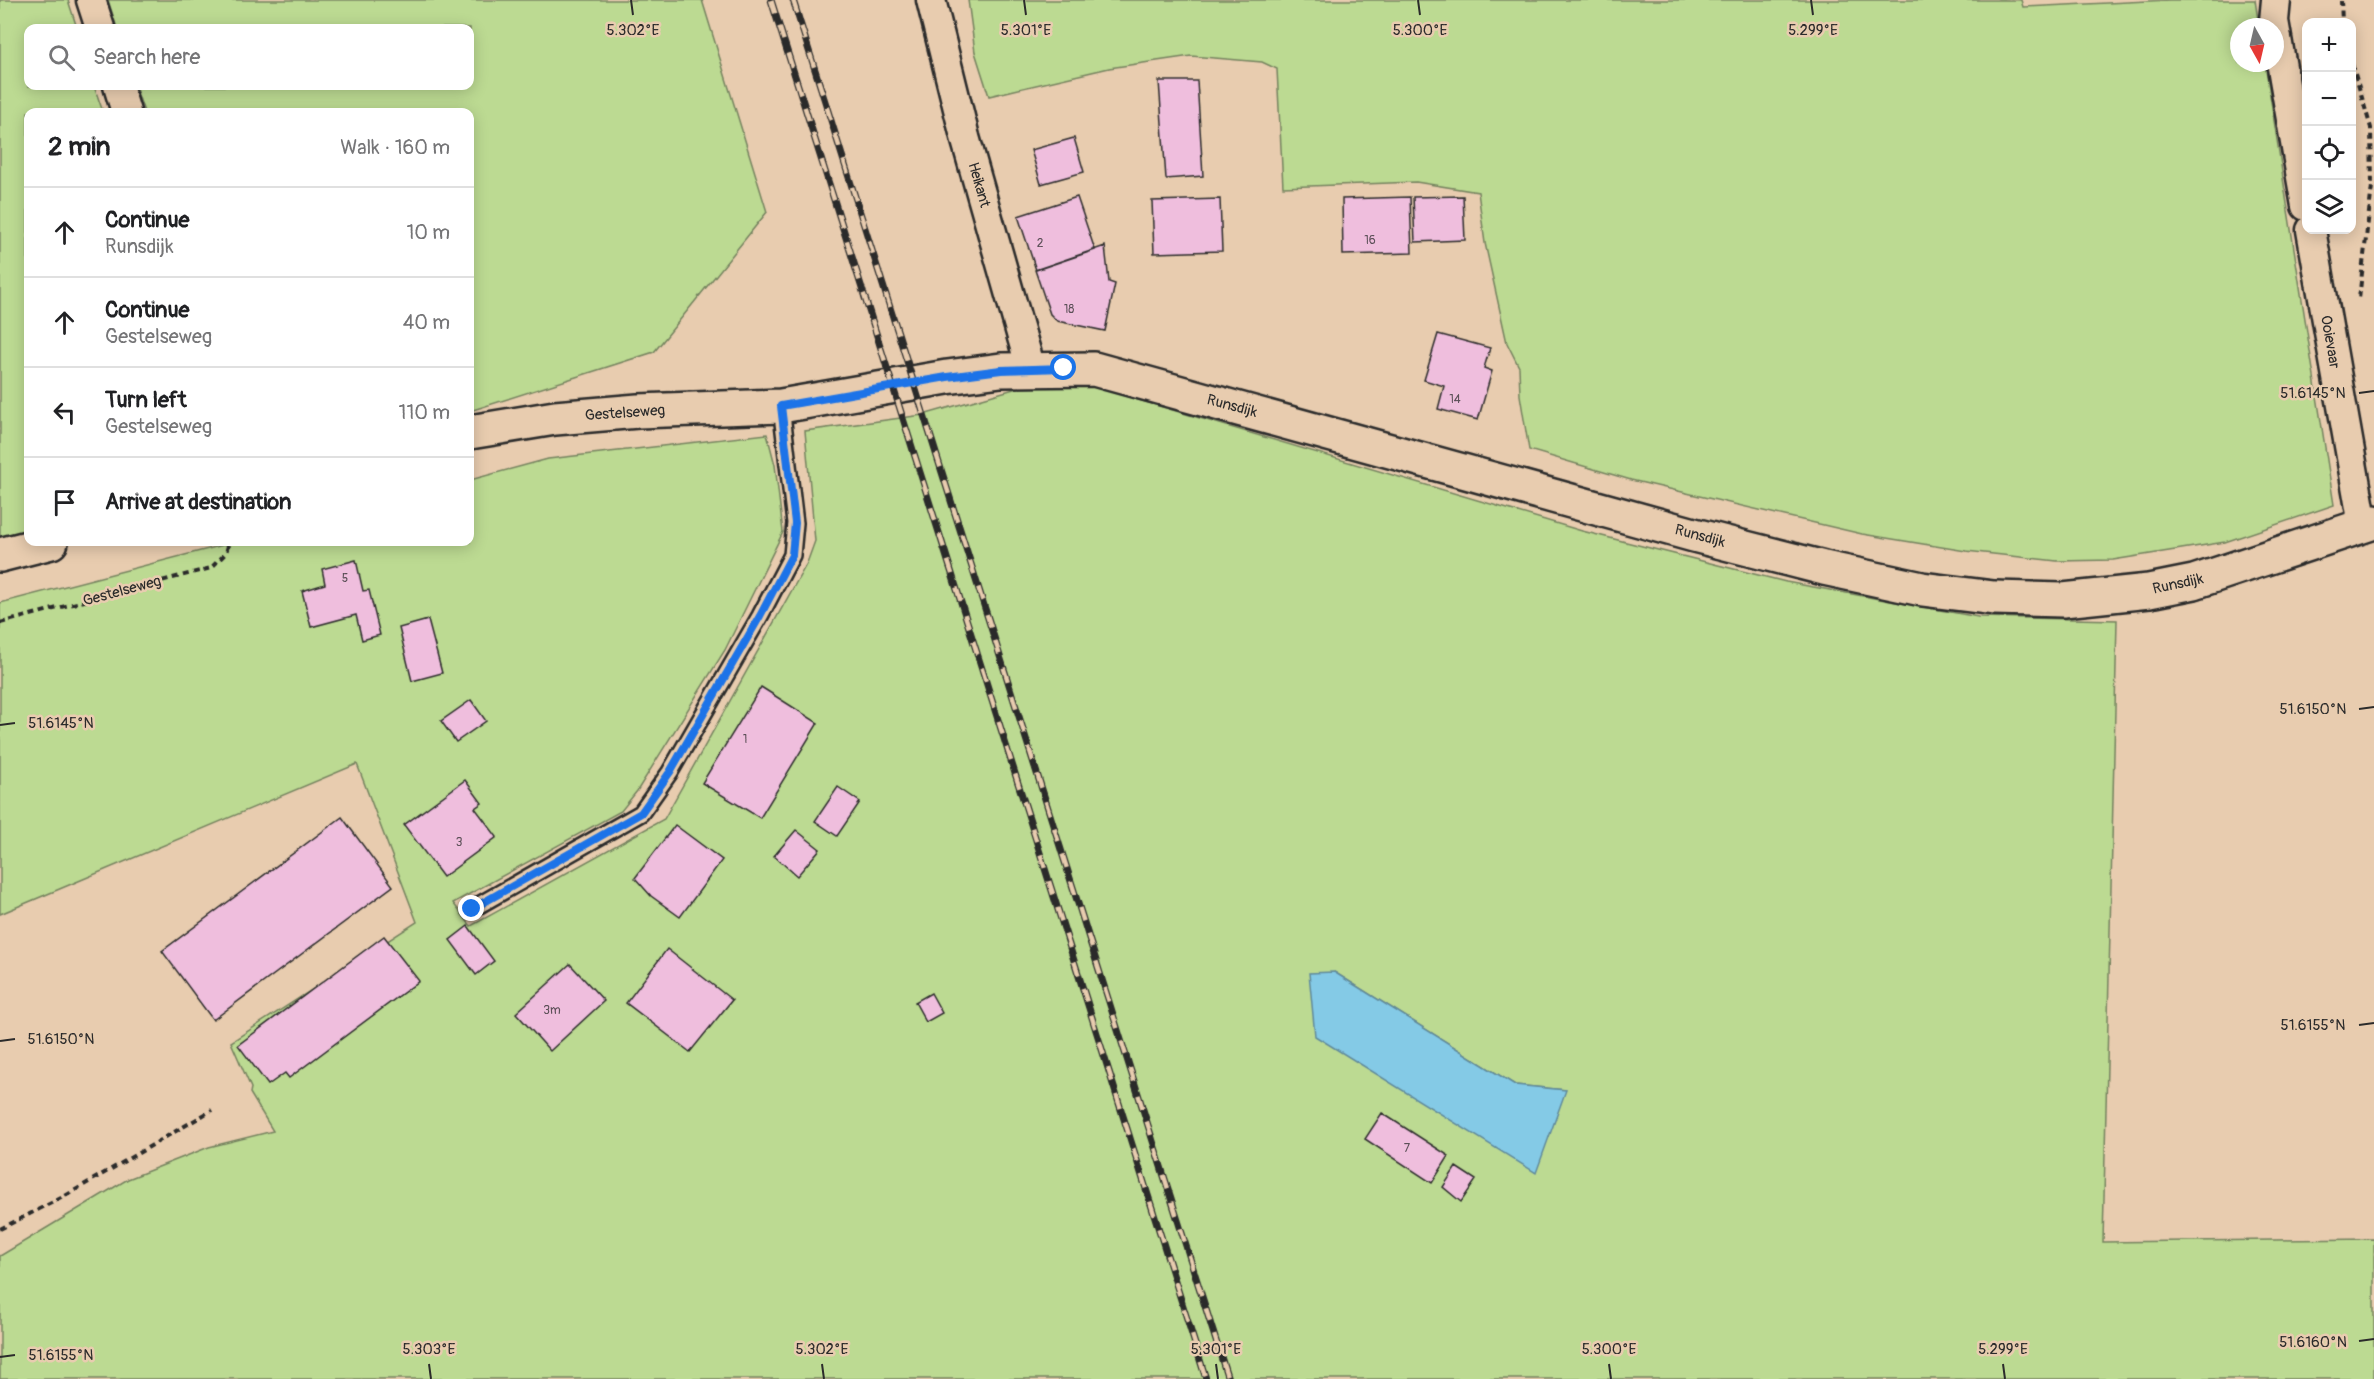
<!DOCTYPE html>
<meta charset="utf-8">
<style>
body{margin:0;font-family:Pangolin,sans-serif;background:#f6f6f6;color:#202124}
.controls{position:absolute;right:18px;top:18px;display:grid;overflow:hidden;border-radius:12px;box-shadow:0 3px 15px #0003}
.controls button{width:54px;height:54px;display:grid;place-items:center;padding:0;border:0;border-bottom:2px solid #e0e0e0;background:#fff;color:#202124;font:30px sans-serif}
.compass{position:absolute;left:2230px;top:18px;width:54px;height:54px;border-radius:50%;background:#fff;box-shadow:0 3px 15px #0003;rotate:172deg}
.stop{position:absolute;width:18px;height:18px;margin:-14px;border:4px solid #1a73e8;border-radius:50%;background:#fff}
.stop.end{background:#1a73e8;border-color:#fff;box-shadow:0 2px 6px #0008}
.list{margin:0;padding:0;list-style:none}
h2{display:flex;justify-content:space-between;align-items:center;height:78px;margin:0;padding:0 24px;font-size:26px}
h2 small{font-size:20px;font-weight:400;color:#757577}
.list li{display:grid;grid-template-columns:39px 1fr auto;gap:18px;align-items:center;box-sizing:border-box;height:90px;padding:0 24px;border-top:2px solid #e0e0e0}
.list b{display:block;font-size:22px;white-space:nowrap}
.list p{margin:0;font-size:20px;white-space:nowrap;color:#757577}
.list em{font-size:20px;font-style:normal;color:#757577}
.icon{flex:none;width:33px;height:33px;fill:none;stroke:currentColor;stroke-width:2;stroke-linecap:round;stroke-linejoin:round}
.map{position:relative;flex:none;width:2374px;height:1379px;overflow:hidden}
.search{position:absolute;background:#fff;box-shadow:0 3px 15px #0003;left:24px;top:24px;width:450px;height:66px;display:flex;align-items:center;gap:15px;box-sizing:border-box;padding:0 21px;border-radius:12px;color:#757577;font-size:22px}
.panel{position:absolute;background:#fff;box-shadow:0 3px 15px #0003;left:24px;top:108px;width:450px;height:438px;border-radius:12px}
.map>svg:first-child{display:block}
.green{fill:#bcda92;stroke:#74825e;stroke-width:1.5;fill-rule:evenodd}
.water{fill:#84cae6;stroke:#608a9b;stroke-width:1.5}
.building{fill:#efbedd;stroke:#2b2b2b;stroke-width:1.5}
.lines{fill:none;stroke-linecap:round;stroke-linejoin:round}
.lane-casing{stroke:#2b2b2b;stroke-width:20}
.street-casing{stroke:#2b2b2b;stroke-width:33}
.secondary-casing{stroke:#2b2b2b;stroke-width:38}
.path{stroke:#2b2b2b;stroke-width:4;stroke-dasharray:6 4.5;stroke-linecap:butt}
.lane{stroke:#e8ccaf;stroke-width:15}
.street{stroke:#e8ccaf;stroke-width:28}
.secondary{stroke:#e8ccaf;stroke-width:33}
.rail-casing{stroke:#2b2b2b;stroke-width:7}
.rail{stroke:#e8ccaf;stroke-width:4.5;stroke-dasharray:14;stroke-linecap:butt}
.route{stroke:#1a73e8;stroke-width:8}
.ticks{fill:none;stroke:#2b2b2b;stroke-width:2}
.labels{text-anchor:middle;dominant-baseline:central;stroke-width:5;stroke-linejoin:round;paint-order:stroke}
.number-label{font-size:12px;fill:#5c5058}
.street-label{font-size:15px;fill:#2b2b2b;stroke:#e8ccaf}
.ticks-label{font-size:15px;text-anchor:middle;fill:#2b2b2b;stroke:#e8ccaf;stroke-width:5;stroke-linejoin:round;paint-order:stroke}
</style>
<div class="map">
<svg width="2374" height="1379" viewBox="0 0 2374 1379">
<rect width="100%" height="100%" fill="#e8ccaf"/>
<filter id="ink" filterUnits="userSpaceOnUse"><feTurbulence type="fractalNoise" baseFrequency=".0167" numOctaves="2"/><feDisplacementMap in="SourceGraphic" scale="12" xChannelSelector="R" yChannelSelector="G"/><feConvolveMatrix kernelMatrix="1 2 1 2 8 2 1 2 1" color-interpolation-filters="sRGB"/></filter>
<g filter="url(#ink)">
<path class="green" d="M0,0H68L77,28H28V86H94L103,112H28V537L0,543Z
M108,0H702L767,212L654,352L470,411V112H144L135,86H470V28H117Z
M968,0H2021L2023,7L2169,0H2255L2259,27H2239V63H2265L2334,505L2225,542L2113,560L2057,561L1966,551L1862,534L1631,480L1529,450L1520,395L1519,367L1507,343L1485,243L1478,192L1416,182L1283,187L1277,69L1262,62L1191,56L1109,68L989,96L975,52Z
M1071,380L1582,531L1786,582L1978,617L2117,620L2103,1242L2374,1239V1379H0V1256L128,1179L209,1147L273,1131L250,1093L251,1088L231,1042L417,922L357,764L0,914V603L235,542H470V480L548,459L767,434L775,465L783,532L725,650L637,791L621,811L453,903L471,926L664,819L807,563L815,541L805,431L923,415L1021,387ZM1334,972L1515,1085L1565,1090L1535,1172Z"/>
<path class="water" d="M1334,972L1515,1085L1566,1090L1536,1173L1315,1036L1309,973Z"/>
<path class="building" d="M1159,81H1197L1203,176L1166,179Z
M1074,138L1084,172L1041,184L1031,150Z
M1463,196L1465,240L1415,242L1413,197Z
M1077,197L1095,250L1036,270L1018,216Z
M1410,197L1412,253L1343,255L1342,199Z
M1220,199L1222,251L1154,253L1152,201Z
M1105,246L1109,282L1115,284L1105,331L1057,321L1050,314L1035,270Z
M1438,334L1490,348L1484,368L1492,371L1478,420L1438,409L1444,386L1424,380Z
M356,560L363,591L369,590L380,635L362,640L356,615L311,627L302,591L325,584L322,569Z
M428,620L442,673L412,681L399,628Z
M761,687L818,723L760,818L702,783Z
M471,700L486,721L456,742L441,721Z
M465,780L482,803L475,808L497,837L443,877L404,825Z
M838,787L860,802L837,836L815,821Z
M342,817L393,886L213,1020L162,951Z
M675,825L722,860L680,917L651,896L635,878Z
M796,830L820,849L797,876L774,856Z
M468,926L494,961L476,975L450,940Z
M384,936L419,981L289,1078L285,1073L268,1085L238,1045Z
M667,949L732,1000L690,1052L626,1003Z
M570,964L604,1001L550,1051L516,1013Z
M931,993L942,1013L926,1022L915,1002Z
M1382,1113L1449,1156L1432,1183L1365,1139Z
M1456,1167L1476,1180L1461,1202L1443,1187Z"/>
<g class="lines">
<g class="lane-casing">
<path id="lane" d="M472,909L641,813L670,772L760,616L792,555L795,523L781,406"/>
</g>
<g class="street-casing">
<path id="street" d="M91,0L100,28
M931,0L965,137L1031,369
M2276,0L2274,21L2306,206
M118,86L126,112
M2311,230L2363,525"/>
</g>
<g class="secondary-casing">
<path id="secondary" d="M470,432L555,418L638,411L781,406L947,377L1001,370L1094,369L1694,535L1824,568L1922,589L1994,598L2063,600L2149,591L2194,582L2374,522
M0,555L51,542"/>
</g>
<path class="path" d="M2341,0L2342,22
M2352,64L2371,128L2372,186L2359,299
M0,623L211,568L226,553L229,542
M0,1229L65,1196L212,1110"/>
<use href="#lane" class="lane"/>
<use href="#street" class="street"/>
<use href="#secondary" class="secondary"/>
<g class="rail-casing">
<path id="rail" d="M771,0L1206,1379
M793,0L1228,1379"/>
</g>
<use href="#rail" class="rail"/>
</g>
</g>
<g class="lines" filter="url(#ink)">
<path class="route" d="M472,909L641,813L670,772L760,616L792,555L795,523L781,406L947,377L1001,370L1064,368"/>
</g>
<path class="ticks" d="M631,0L633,15M1024,0L1026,15M1418,0L1420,15M1811,0L1813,15M2359,393L2374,391M2359,709L2374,707M0,725L15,723M2359,1025L2374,1023M0,1041L15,1039M2359,1341L2374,1339M0,1357L15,1355M429,1364L431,1379M822,1364L824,1379M1216,1364L1218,1379M1609,1364L1611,1379M2003,1364L2005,1379"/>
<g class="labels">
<g class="number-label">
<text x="1370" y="240">16</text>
<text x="1040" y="243">2</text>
<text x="1069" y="309">18</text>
<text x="1455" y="399">14</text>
<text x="345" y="578">5</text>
<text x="745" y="739">1</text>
<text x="459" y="842">3</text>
<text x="552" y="1010">3m</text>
<text x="1407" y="1148">7</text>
</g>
<g class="street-label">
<text transform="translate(979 185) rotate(74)">Heikant</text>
<text transform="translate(2330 342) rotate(80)">Ooievaar</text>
<text transform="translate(1232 406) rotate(15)">Runsdijk</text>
<text transform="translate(625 413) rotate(-4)">Gestelseweg</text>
<text transform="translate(1700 536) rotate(15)">Runsdijk</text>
<text transform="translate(2178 584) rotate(-12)">Runsdijk</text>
<text transform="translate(122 591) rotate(-15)">Gestelseweg</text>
</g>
</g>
<g class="ticks-label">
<text x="633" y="35">5.302°E</text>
<text x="1026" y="35">5.301°E</text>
<text x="1420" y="35">5.300°E</text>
<text x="1813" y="35">5.299°E</text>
<text x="2313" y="398">51.6145°N</text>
<text x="2313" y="714">51.6150°N</text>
<text x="61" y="728">51.6145°N</text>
<text x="2313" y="1030">51.6155°N</text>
<text x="61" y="1044">51.6150°N</text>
<text x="2313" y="1347">51.6160°N</text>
<text x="429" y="1354">5.303°E</text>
<text x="822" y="1354">5.302°E</text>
<text x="1216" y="1354">5.301°E</text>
<text x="1609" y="1354">5.300°E</text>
<text x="2003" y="1354">5.299°E</text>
<text x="61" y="1360">51.6155°N</text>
</g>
</svg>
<div class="controls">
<button>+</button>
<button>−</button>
<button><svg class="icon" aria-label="locate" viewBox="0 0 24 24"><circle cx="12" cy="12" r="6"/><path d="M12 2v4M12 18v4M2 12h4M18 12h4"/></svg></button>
<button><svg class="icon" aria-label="layers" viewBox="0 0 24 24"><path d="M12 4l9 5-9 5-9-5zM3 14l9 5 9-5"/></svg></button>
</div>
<svg class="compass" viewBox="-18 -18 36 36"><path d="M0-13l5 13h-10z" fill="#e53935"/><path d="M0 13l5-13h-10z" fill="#757577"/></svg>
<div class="stop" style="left:1064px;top:368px"></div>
<div class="stop end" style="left:472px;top:909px"></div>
<div class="search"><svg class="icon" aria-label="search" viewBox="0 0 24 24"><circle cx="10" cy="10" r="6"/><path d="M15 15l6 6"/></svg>Search here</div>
<section class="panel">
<h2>2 min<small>Walk · 160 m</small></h2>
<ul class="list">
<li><svg class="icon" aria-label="ahead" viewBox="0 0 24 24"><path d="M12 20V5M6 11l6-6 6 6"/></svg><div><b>Continue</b><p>Runsdijk</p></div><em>10 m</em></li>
<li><svg class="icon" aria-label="ahead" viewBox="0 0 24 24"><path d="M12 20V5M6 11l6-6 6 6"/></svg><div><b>Continue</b><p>Gestelseweg</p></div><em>40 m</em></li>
<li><svg class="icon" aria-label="left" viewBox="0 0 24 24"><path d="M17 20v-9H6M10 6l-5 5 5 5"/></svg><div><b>Turn left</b><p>Gestelseweg</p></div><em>110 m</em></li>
<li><svg class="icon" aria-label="arrive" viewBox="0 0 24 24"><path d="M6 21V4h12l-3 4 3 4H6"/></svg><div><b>Arrive at destination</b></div></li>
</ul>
</section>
</div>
